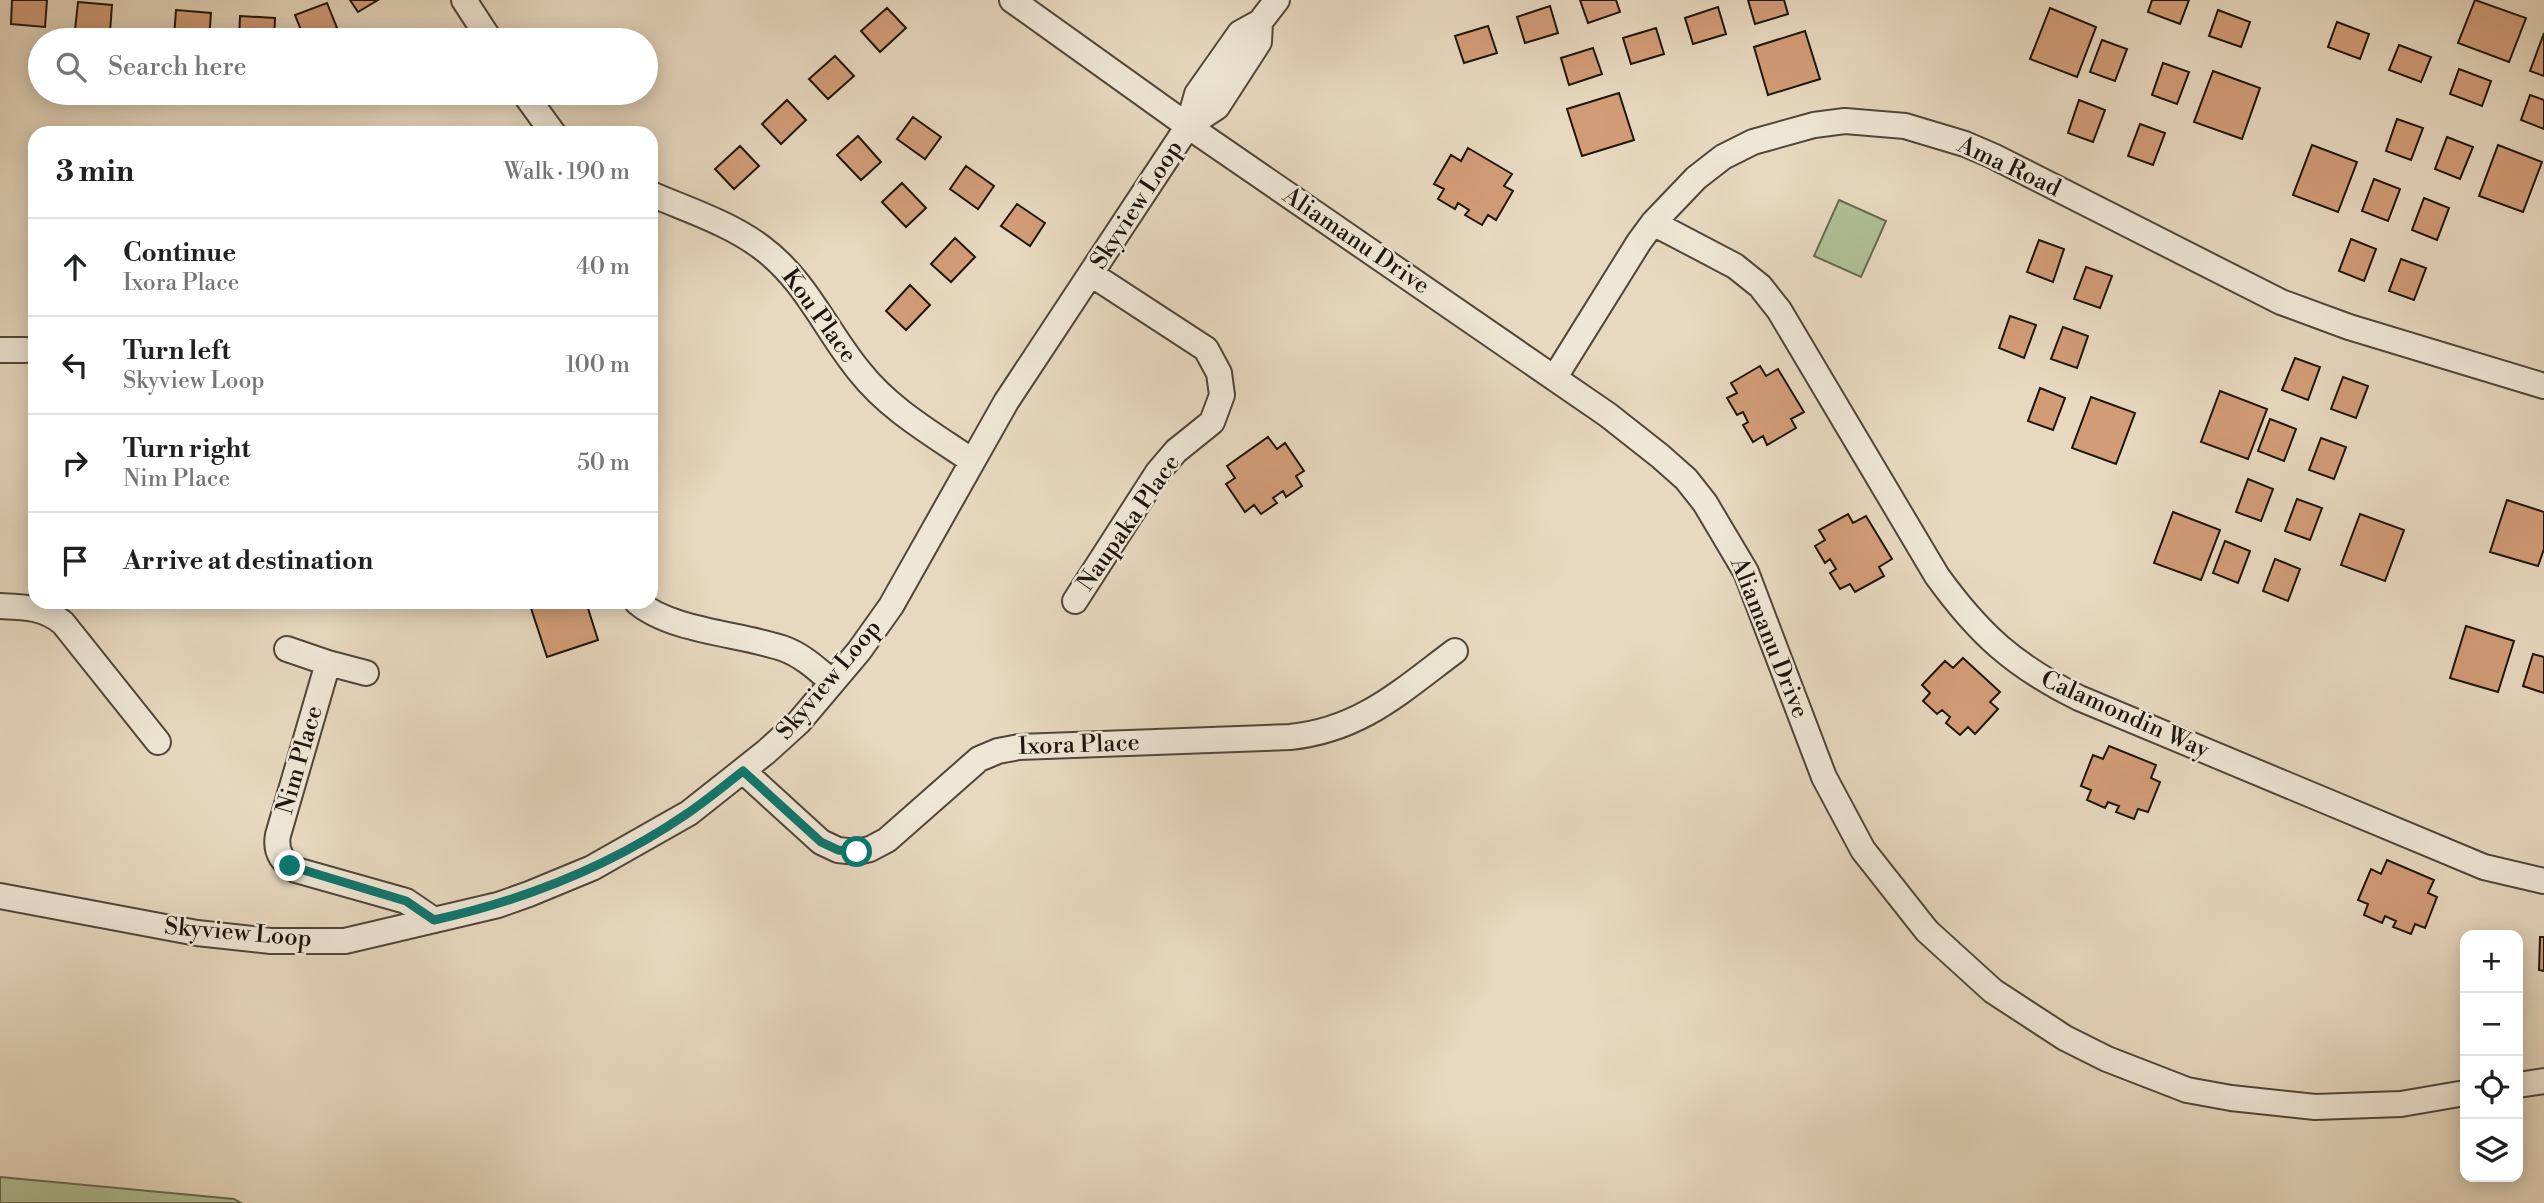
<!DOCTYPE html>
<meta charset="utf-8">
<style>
body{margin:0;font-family:"Libre Bodoni",serif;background:#f6f6f6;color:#202124}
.controls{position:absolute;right:21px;bottom:21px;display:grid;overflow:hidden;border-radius:14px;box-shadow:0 4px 18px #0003}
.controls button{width:63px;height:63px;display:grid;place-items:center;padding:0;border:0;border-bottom:2px solid #e0e0e0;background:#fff;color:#202124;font:35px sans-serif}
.stop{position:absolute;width:21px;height:21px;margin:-16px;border:5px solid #0f766e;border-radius:50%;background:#fff}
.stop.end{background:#0f766e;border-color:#fff;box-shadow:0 2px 7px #0008}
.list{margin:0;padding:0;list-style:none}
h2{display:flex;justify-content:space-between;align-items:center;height:91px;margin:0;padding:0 28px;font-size:30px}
h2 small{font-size:23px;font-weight:400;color:#757577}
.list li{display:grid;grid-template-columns:46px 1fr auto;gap:21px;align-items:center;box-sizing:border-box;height:98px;padding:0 28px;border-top:2px solid #e0e0e0}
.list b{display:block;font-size:26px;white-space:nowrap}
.list p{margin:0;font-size:23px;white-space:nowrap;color:#757577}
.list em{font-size:23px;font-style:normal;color:#757577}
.icon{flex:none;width:38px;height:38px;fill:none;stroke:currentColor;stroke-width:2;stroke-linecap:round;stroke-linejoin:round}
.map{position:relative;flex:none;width:2544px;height:1203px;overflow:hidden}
.search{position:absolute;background:#fff;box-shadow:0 4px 18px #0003;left:28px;top:28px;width:630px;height:77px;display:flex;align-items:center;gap:18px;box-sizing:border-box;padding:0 24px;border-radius:38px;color:#757577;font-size:26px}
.panel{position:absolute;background:#fff;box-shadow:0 4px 18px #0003;left:28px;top:126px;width:630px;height:483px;border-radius:21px}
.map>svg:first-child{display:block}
.green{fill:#afc096;stroke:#666a52;stroke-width:2}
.building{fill:#d29c77;stroke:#1d150d;stroke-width:2}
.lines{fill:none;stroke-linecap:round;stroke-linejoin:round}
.minor-casing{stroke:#50463a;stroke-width:28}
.minor{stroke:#efe6d5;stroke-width:24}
.route{stroke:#0f766e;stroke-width:9}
.labels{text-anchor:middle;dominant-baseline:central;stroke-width:5;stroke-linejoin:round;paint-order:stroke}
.street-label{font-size:24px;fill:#1d150d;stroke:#efe6d5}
</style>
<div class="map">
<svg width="2544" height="1203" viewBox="0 0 2544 1203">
<rect width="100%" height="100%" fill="#e7d8bf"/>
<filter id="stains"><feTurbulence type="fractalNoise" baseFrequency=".00286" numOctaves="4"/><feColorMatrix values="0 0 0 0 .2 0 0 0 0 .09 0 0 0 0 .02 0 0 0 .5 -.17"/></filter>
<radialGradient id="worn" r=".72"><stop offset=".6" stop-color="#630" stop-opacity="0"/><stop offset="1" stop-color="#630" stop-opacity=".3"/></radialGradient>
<path class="green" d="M1839,200L1886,221L1861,277L1814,256Z
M0,1177L234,1199L241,1203H0Z"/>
<path class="building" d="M12,0H47L45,27L11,24Z
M350,0H378L358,12Z
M1580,0H1616L1620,12L1588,23Z
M1748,0H1784L1788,14L1755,24Z
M2152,0H2189L2180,24L2148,12Z
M2475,0L2526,18L2509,62L2458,43Z
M78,2L112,5L110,32L75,30Z
M327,3L337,28L305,40L295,15Z
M1550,6L1558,33L1525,43L1517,17Z
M1718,7L1726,34L1693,44L1685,18Z
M887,8L906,28L880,52L861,31Z
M2050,8L2096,27L2077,77L2030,59Z
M176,10L211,13L209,40L174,38Z
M2218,10L2250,22L2241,47L2209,36Z
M240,16L275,18L274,40H239Z
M2337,22L2369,34L2360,59L2328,47Z
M1488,26L1497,53L1464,63L1455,36Z
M1656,28L1664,54L1631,64L1623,38Z
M1805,31L1820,79L1768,95L1754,47Z
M2544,33V76L2530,71Z
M2102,40L2127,49L2115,81L2090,72Z
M2399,45L2431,57L2421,82L2389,70Z
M1593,48L1602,74L1569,85L1561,58Z
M835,56L854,76L828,99L809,79Z
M2163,63L2189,72L2177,104L2152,95Z
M2459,69L2491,81L2482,106L2450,94Z
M2213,71L2260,88L2242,139L2194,122Z
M1619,93L1634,140L1582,156L1567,109Z
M2530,95L2544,100V129L2521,120Z
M787,100L806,120L781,144L762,124Z
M2079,100L2105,110L2093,142L2068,133Z
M913,117L941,137L925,159L897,139Z
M2397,119L2423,128L2411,160L2386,151Z
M2140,124L2165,133L2153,165L2128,156Z
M858,136L881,162L861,180L837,155Z
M2447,137L2473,147L2460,179L2435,169Z
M2312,145L2357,162L2338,212L2293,195Z
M2498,145L2542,162L2523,212L2479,196Z
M740,146L759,166L734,189L715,169Z
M1468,148L1512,174L1504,186L1513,191L1496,220L1488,215L1482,225L1465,215L1469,210L1458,203L1455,209L1438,199L1444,189L1434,184L1451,155L1461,161Z
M966,166L994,186L978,209L950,189Z
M2374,179L2400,189L2388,221L2362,211Z
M902,183L926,208L906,227L882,202Z
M2424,198L2449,208L2437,240L2412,230Z
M1017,204L1045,223L1030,246L1001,226Z
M955,238L975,257L951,282L931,264Z
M2351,239L2376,249L2364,281L2339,271Z
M2039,240L2064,249L2053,282L2027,272Z
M2401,259L2426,268L2414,300L2389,291Z
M2086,267L2112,276L2100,308L2074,299Z
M910,285L930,305L906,330L886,311Z
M2010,316L2036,325L2024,358L1999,348Z
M2063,327L2088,336L2077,368L2051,359Z
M2295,358L2320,367L2308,400L2282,390Z
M1760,366L1766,376L1778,369L1804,412L1791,419L1796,428L1767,445L1763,436L1753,442L1743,425L1748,422L1743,412L1737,415L1727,398L1737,393L1731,383Z
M2343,377L2368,386L2356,418L2331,409Z
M2040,388L2065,398L2053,430L2028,421Z
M2220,391L2267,409L2248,459L2201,442Z
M2091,397L2135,413L2116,464L2072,448Z
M2270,419L2296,429L2284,461L2258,451Z
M1268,437L1277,449L1285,443L1304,471L1296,476L1302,486L1286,497L1283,491L1273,498L1277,503L1261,514L1254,505L1245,512L1226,484L1235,478L1227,466Z
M2321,438L2346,447L2334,479L2309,470Z
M2248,479L2273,489L2261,521L2236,512Z
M2297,499L2322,508L2310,540L2285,531Z
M2507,500L2544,512V549L2538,566L2490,552Z
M2173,512L2220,530L2201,580L2154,563Z
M1848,514L1853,523L1866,516L1892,559L1879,567L1884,576L1855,592L1850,584L1840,589L1830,573L1836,569L1830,559L1825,563L1815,546L1825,540L1819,530Z
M2360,514L2404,530L2385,581L2341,565Z
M2225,541L2250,551L2238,583L2213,573Z
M2275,559L2300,569L2288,601L2263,591Z
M529,602H586L598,640L547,657Z
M2466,626L2514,641L2498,692L2450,678Z
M2533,654L2544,657V693L2523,686Z
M1963,658L2000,692L1990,702L1998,709L1975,734L1968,727L1960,735L1946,723L1950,717L1942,710L1937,714L1923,701L1930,693L1922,685L1945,661L1953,668Z
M2109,746L2156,765L2151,778L2160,782L2148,812L2138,809L2134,819L2116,812L2119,806L2108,802L2105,808L2087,800L2091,790L2081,786L2093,755L2103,759Z
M2387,860L2434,880L2428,893L2437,897L2425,928L2415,924L2411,934L2393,927L2396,921L2385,916L2382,923L2364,915L2368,904L2358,900L2371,869L2381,874Z
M2540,937H2544V971L2539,970Z"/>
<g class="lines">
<g class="minor-casing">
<path id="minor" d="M464,0L490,40
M1012,0L1188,126L1608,415L1660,456L1686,479L1705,503L1746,572L1824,777L1863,850L1927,931L1993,991L2065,1038L2107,1059L2187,1090L2231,1098L2315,1107L2401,1104L2465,1093
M524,93L553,133
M1188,126L1217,107L1259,42L1260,22
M651,194C688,210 729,223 761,247C806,280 826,331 860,372C890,410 933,434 972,461
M1653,223L1735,266L1760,286L1779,310L1937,576C1979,634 2014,666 2079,698L2484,867L2544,881
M0,350H25
M1555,377L1639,242L1653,223L1696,178L1723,157L1753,142L1814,125L1845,121L1905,126L1965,144L1993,156L2281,302L2349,327L2544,386
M1075,601L1158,472L1176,451L1212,422L1222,395L1219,373L1206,349L1091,274
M637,602C671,631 740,634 782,648C802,655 816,668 832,682
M0,606C24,607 44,607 63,623L158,742
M287,649L328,663
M366,673L328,663L278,835C275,851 282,862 296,870L406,901L434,920
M743,771L821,842L838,850L857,852L870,849L887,840L979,759L998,751L1019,747L1290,737C1360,730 1400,692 1455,651
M0,896L197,933L271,941H345L498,905L529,894L592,868L689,813L766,752L799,722L859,651L891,606L1006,402L1188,126L1197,94L1240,33L1260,22L1277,0
M2518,1085L2544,1081"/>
</g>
<use href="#minor" class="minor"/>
</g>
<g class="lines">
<path class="route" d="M290,866L406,901L434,920C525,900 611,866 688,813C707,800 725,785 743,771L821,842L838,850L857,852"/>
</g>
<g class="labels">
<g class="street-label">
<text transform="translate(2009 167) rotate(25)">Ama Road</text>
<text transform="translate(1137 205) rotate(-57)">Skyview Loop</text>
<text transform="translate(1356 241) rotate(34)">Aliamanu Drive</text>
<text transform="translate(819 316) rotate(54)">Kou Place</text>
<text transform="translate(1129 523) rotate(-55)">Naupaka Place</text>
<text transform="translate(1769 638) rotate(68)">Aliamanu Drive</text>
<text transform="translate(829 680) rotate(-50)">Skyview Loop</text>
<text transform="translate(2125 715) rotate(24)">Calamondin Way</text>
<text transform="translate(1079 745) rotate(-2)">Ixora Place</text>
<text transform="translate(300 760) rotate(-74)">Nim Place</text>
<text transform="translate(238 933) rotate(5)">Skyview Loop</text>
</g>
</g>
<rect width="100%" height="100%" filter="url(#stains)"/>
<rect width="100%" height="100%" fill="url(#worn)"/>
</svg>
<div class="controls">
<button>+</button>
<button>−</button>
<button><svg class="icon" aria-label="locate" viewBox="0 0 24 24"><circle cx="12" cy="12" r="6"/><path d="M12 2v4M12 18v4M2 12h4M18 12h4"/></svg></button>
<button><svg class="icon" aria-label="layers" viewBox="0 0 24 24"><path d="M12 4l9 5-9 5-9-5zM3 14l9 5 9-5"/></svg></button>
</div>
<div class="stop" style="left:857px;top:852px"></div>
<div class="stop end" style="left:290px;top:866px"></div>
<div class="search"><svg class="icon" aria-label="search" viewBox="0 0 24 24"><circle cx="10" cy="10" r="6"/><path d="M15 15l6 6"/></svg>Search here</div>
<section class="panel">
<h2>3 min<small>Walk · 190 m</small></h2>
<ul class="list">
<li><svg class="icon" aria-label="ahead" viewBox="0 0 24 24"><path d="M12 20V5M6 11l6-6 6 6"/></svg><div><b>Continue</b><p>Ixora Place</p></div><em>40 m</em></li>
<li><svg class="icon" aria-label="left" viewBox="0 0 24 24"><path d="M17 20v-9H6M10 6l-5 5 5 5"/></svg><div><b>Turn left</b><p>Skyview Loop</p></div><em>100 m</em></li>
<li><svg class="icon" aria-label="right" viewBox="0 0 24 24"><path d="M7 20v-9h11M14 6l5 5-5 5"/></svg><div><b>Turn right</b><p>Nim Place</p></div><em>50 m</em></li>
<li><svg class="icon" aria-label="arrive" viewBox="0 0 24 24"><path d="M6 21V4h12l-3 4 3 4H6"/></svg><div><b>Arrive at destination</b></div></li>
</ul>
</section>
</div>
